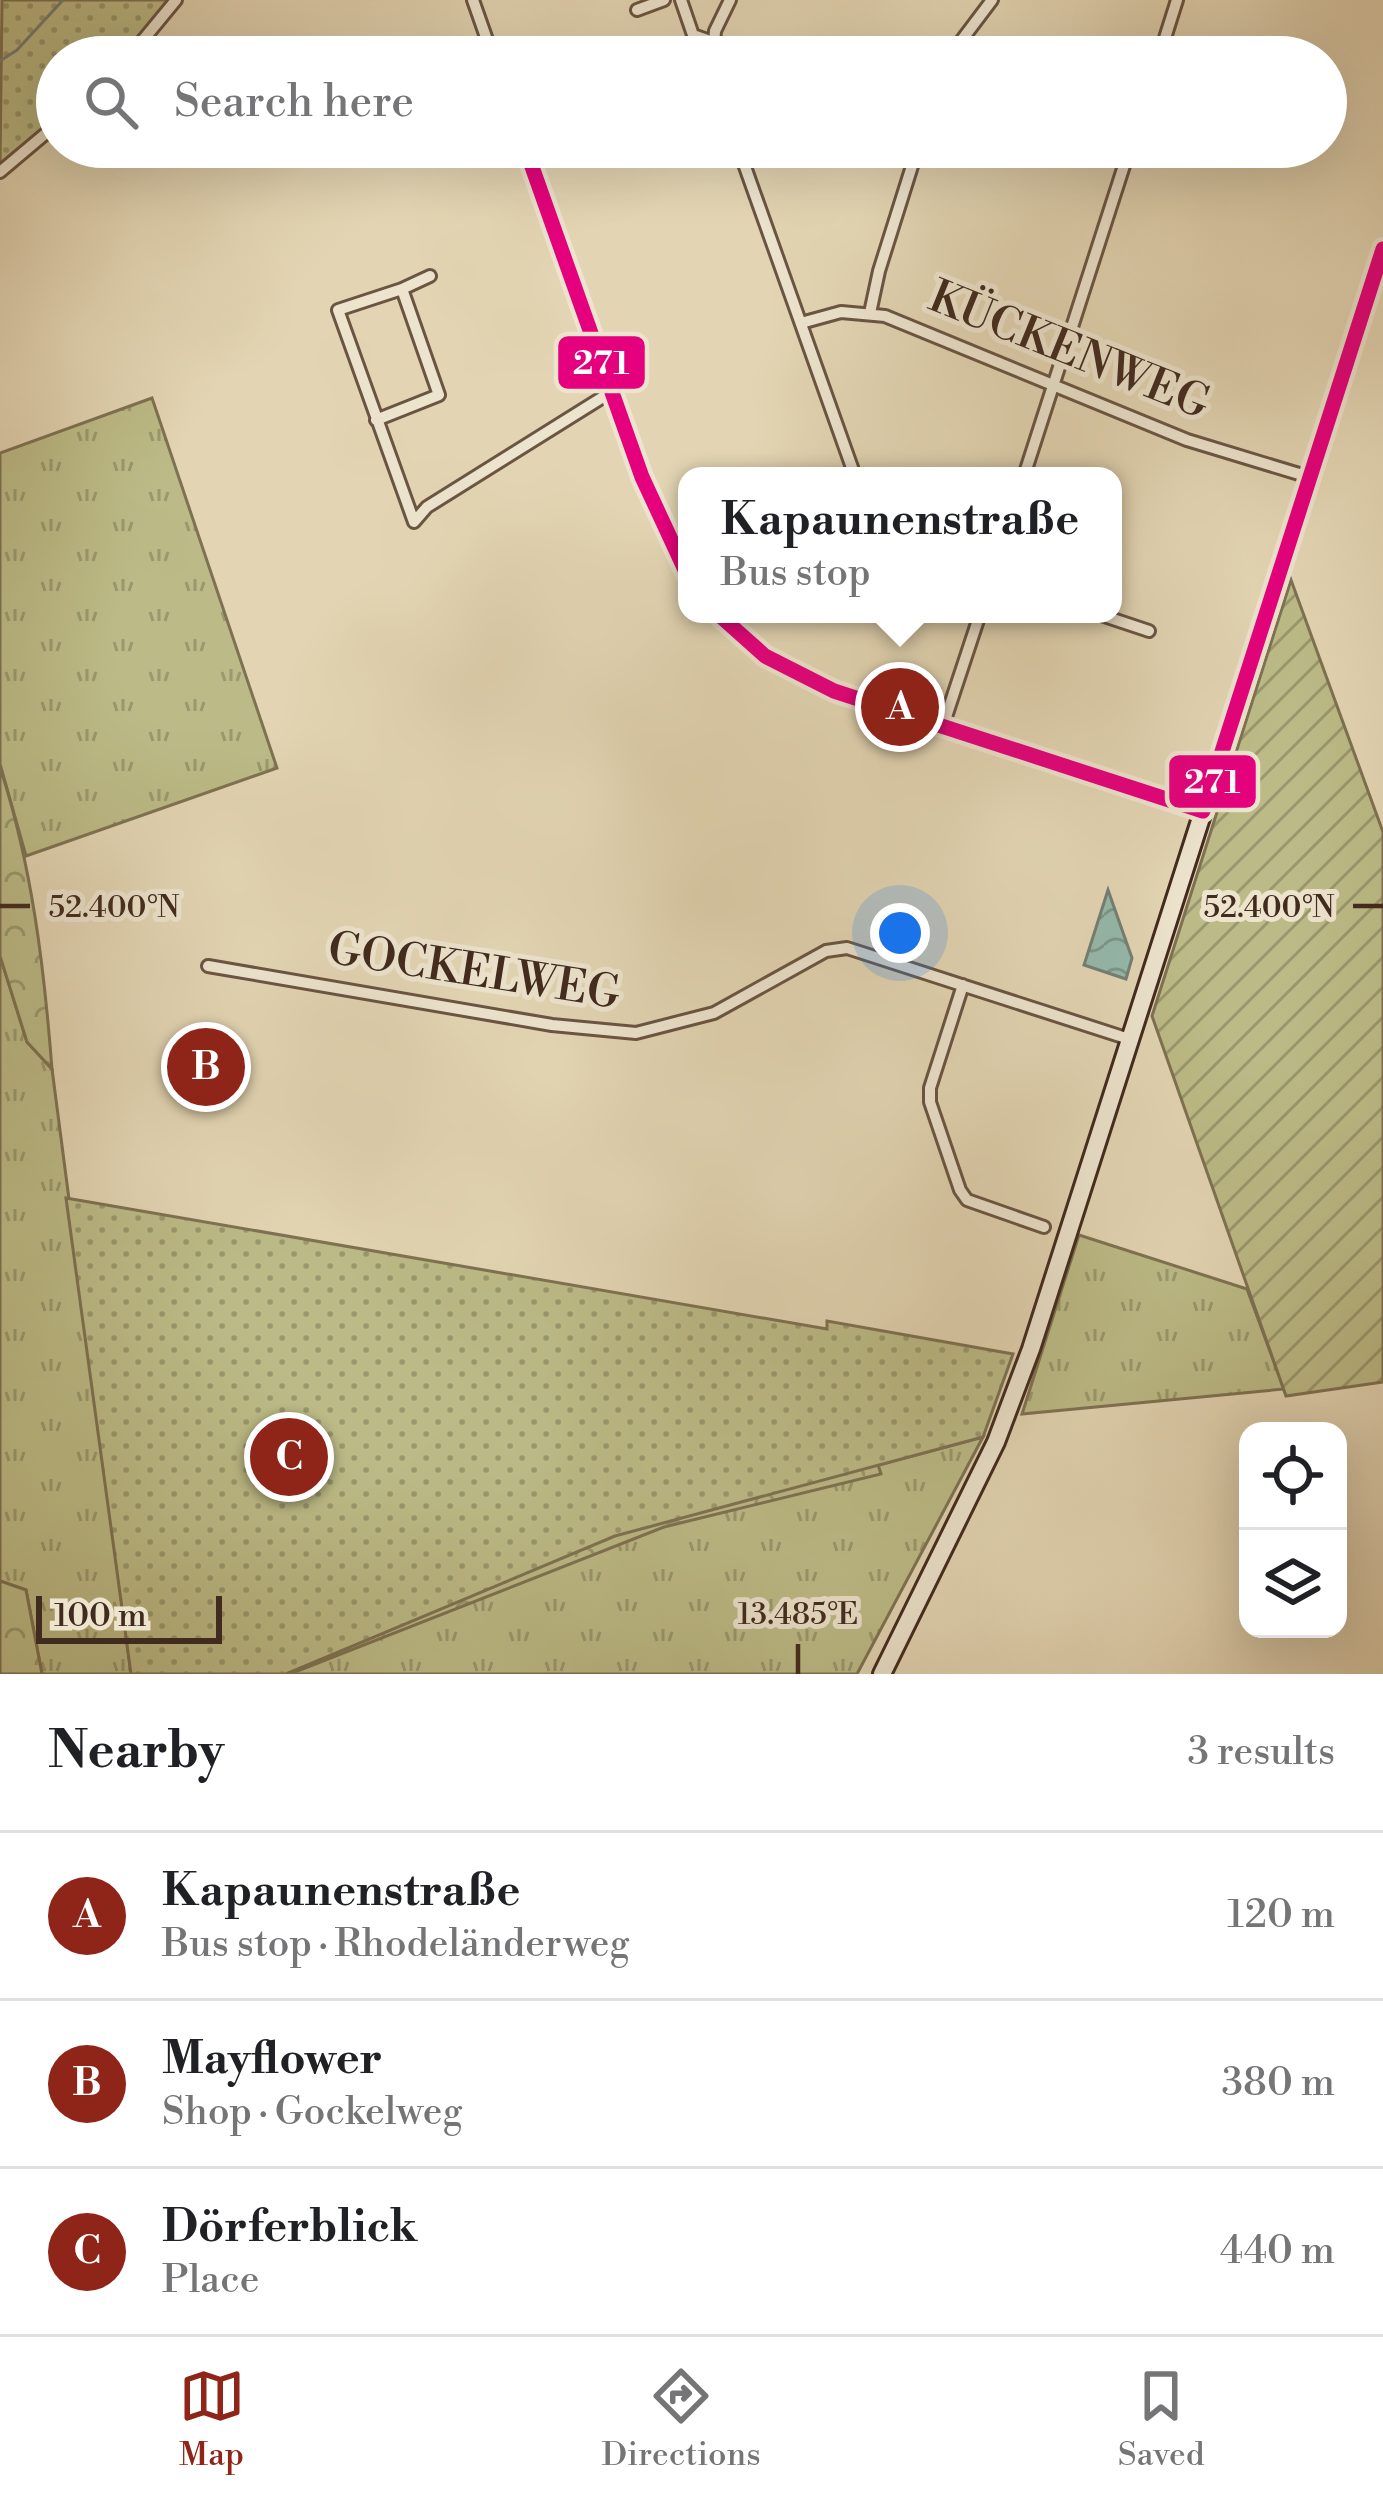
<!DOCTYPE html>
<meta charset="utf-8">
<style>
body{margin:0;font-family:"Libre Bodoni",serif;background:#f2f2f2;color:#202124}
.controls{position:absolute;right:36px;bottom:36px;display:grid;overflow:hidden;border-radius:24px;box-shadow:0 12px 48px #0002}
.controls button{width:108px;height:108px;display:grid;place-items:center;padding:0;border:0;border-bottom:3px solid #e0e0e0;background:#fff;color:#202124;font:60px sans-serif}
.scale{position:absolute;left:36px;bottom:30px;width:186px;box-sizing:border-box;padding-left:12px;border:6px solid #412a1e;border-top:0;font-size:33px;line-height:42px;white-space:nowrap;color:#412a1e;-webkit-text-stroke:9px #ede4ce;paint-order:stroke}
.you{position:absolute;left:900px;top:933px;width:42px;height:42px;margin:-30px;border:9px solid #fff;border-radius:50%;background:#1a73e8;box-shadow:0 0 0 18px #1a73e833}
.badge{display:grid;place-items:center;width:78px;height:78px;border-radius:50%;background:#8f2418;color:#fff;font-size:39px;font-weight:700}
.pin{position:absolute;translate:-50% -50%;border:6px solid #fff;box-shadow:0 3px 12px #0006}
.popup{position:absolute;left:678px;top:467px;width:444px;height:156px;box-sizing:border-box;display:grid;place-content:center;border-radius:24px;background:#fff;filter:drop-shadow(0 3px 9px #0005);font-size:39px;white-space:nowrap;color:#757577}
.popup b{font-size:45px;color:#202124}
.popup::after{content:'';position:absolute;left:50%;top:100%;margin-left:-24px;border:24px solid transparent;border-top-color:#fff}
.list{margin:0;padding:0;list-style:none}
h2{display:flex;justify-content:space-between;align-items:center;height:156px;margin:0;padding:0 48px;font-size:51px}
h2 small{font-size:39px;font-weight:400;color:#757577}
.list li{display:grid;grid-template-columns:78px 1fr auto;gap:36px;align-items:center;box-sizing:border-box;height:168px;padding:0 48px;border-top:3px solid #e0e0e0}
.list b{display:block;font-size:45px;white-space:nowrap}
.list p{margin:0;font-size:39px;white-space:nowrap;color:#757577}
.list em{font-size:39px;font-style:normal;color:#757577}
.icon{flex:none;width:66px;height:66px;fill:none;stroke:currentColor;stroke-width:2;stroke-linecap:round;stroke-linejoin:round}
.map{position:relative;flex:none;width:1383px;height:1674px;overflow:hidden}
.search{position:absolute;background:#fff;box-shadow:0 12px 48px #0002;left:36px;right:36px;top:36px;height:132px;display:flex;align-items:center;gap:30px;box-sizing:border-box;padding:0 42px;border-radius:66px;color:#757577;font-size:45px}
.sheet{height:660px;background:#fff}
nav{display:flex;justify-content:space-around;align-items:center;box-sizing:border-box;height:168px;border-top:3px solid #e0e0e0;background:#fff;font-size:33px;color:#757577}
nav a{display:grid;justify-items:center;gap:6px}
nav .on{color:#8f2418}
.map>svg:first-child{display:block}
.grass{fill:url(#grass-tufts);stroke:#7e7252;stroke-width:3}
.forest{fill:url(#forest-crowns);stroke:#7e7252;stroke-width:3}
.park{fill:url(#park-dots);stroke:#7e7252;stroke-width:3}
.garden{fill:url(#garden-furrows);stroke:#7e7252;stroke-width:3}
.water{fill:url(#water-waves);stroke:#738073;stroke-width:3}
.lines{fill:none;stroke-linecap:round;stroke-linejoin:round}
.stream{stroke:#738073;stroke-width:3}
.street-casing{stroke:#6a5543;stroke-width:16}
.secondary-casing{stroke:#412a1e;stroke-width:22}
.street{stroke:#ede4ce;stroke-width:10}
.secondary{stroke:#ede4ce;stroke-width:16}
.bus-1-casing{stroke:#ede4ce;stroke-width:24}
.bus-1{stroke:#e5007d;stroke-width:15}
.ticks{fill:none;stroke:#412a1e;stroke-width:4.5}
.labels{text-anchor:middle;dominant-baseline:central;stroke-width:10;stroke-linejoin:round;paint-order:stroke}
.street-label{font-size:45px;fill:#412a1e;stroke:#ede4ce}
.ticks-label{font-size:30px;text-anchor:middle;fill:#412a1e;stroke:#ede4ce;stroke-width:10;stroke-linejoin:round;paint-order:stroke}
.line-badge{stroke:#ede4ce;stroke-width:4.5}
.badge-label{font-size:33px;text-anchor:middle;font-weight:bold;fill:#fff}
</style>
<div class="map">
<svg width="1383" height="1674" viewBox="0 0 1383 1674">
<defs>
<pattern id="grass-tufts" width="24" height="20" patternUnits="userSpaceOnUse" patternTransform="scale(3)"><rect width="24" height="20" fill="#bcbb87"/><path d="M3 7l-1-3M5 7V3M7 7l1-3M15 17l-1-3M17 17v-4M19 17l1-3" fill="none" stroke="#9a986e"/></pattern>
<pattern id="forest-crowns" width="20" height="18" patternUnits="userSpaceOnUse" patternTransform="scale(3)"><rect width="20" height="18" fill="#bcbb87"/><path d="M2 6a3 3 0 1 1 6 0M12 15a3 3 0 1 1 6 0" fill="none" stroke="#9a986e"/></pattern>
<pattern id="park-dots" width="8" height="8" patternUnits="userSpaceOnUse" patternTransform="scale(3)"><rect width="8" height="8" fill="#bcbb87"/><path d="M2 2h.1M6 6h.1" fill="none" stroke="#9a986e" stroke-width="1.8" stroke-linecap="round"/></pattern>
<pattern id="garden-furrows" width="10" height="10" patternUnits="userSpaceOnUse" patternTransform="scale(3)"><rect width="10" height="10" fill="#bcbb87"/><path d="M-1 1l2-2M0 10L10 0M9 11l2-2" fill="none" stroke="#9a986e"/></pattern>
<pattern id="water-waves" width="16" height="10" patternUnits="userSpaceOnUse" patternTransform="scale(3)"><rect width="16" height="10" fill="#95b9ac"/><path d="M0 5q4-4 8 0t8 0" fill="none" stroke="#7b978b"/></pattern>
</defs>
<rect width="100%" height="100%" fill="#e3d5b3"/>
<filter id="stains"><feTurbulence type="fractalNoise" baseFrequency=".00167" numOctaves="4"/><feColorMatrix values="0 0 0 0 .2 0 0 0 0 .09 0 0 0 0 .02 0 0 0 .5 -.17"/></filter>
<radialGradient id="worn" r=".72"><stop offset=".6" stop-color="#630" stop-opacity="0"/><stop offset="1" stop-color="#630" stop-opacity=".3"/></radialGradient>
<path class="grass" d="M152,398L277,768L26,856L0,764V453Z
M0,956L27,1042L52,1069L131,1674H42L26,1590L0,1581Z
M1079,1235L1247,1289L1284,1389L1022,1414Z
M983,1437L857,1674H286L615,1536Z"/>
<path class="forest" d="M0,767C32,866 44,966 52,1069L27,1042L0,956Z
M876,1458L881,1474L664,1527L290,1674H214L381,1593Z
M0,1581L26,1590L42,1674H0Z"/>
<path class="park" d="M2,0H170L139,42L123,57H57V117L0,165Z
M66,1198L827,1329V1321L1013,1354L983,1437L615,1536L286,1674H131Z"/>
<path class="garden" d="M1291,580L1383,832V1382L1286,1396L1152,1016Z"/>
<path class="water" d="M1108,890L1132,958L1126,979L1084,965Z"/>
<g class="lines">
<path class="stream" d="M0,61L17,50L63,0"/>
<g class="street-casing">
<path id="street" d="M473,0L493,57
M681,0L693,35L713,42
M637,10L664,0
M129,57L176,0
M713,57L715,31L730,0
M949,57L992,0
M1159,57L1177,0
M525,147L642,477L687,574
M738,147L855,476
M0,172L57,124
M402,289L430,276
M870,313L879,271L918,147
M801,323L841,312L885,316L1187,440L1309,477
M376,420L439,395L402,289L338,310L414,522L427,507L611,392
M1024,476L1130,147
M718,614L765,656L834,691L1203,811
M1098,614L1149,631
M942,729L980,614
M208,966L552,1025L636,1033L714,1013L826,951L847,948L1129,1039
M963,985L930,1088V1102L960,1190L967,1200L1044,1227"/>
</g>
<g class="secondary-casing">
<path id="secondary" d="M882,1674L996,1442L1031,1349L1383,249"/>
</g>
<use href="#street" class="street"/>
<use href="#secondary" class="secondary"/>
<g class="bus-1-casing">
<path id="bus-1" d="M525,147L642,477L687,574
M718,614L765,656L834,691L1203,811L1383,249"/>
</g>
<use href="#bus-1" class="bus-1"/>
</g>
<path class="ticks" d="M0,906H30M1353,906H1383M798,1644V1674"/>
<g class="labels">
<g class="street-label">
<text transform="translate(1069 351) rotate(22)">KÜCKENWEG</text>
<text transform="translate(474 972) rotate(9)">GOCKELWEG</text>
</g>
</g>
<g class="ticks-label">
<text x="114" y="917">52.400°N</text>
<text x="1269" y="917">52.400°N</text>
<text x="798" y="1624">13.485°E</text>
</g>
<g class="line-badge">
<rect x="556" y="334" width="91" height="57" rx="12" fill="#e5007d"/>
<rect x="1167" y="753" width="91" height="57" rx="12" fill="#e5007d"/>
</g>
<g class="badge-label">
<text x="601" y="374">271</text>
<text x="1212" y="793">271</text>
</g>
<rect width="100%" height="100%" filter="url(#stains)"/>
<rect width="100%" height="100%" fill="url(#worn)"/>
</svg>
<div class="controls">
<button><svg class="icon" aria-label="locate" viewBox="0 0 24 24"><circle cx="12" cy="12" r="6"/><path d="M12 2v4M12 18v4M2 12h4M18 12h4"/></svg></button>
<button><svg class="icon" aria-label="layers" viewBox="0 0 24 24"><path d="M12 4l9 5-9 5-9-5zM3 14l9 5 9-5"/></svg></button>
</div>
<div class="scale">100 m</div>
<div class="you"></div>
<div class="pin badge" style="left:900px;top:707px">A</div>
<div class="popup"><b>Kapaunenstraße</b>Bus stop</div>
<div class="pin badge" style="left:206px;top:1067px">B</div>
<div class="pin badge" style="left:289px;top:1457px">C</div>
<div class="search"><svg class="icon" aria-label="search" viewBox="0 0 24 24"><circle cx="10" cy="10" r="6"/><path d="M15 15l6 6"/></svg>Search here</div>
</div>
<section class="sheet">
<h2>Nearby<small>3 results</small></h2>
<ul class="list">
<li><span class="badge">A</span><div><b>Kapaunenstraße</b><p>Bus stop · Rhodeländerweg</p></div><em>120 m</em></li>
<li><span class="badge">B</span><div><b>Mayflower</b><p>Shop · Gockelweg</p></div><em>380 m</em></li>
<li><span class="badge">C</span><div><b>Dörferblick</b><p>Place</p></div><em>440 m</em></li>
</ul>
</section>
<nav>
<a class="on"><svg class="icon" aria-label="map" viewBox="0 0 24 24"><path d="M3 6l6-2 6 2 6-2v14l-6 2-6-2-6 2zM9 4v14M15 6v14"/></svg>Map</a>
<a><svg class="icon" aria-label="directions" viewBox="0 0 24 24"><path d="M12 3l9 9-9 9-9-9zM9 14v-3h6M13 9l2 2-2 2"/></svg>Directions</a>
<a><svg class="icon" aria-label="saved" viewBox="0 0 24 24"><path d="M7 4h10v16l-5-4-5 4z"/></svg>Saved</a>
</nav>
